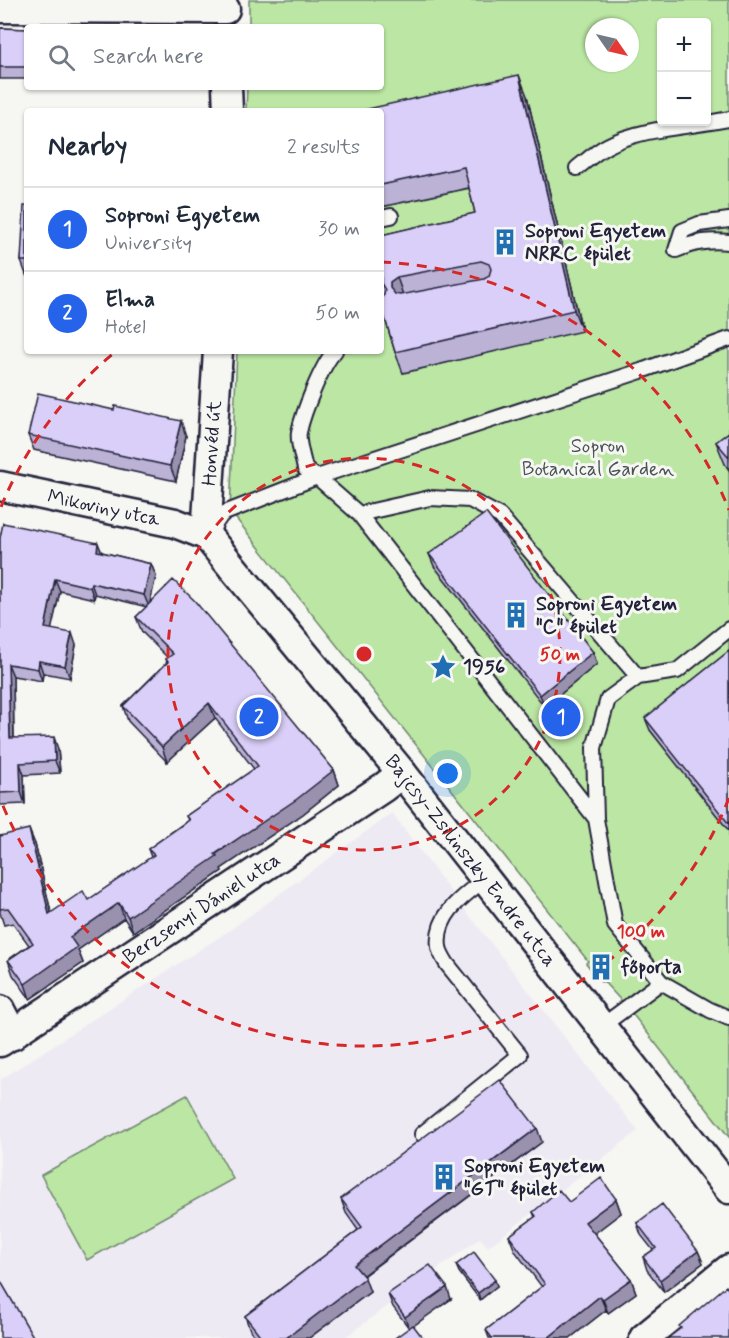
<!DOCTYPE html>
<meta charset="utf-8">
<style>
body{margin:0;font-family:Mynerve,sans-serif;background:#f2f2f3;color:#1f2937}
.controls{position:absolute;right:18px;top:18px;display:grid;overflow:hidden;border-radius:6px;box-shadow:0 2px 4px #0004}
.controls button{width:54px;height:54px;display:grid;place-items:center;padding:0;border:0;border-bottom:2px solid #e0e1e3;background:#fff;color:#1f2937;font:30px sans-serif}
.compass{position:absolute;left:585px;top:18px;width:54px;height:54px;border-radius:50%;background:#fff;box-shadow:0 2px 4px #0004;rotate:124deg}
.you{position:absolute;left:448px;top:774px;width:21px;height:21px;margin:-15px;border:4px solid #fff;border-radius:50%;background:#1a73e8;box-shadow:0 0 0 9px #1a73e833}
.badge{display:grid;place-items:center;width:39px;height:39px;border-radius:50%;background:#2563eb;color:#fff;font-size:20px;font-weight:700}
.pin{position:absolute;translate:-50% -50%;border:3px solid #fff;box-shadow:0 2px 6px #0006}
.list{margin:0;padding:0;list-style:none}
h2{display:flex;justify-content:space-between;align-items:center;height:78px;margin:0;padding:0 24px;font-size:26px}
h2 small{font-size:20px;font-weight:400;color:#747a83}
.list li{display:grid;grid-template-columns:39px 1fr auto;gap:18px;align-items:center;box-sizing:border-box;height:84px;padding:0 24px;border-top:2px solid #e0e1e3}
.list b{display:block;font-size:22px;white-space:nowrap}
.list p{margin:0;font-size:20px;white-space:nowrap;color:#747a83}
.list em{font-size:20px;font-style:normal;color:#747a83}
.icon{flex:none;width:33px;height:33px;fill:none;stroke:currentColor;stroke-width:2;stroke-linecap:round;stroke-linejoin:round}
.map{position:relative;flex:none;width:729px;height:1338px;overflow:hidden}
.search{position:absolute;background:#fff;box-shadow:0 2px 4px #0004;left:24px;top:24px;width:360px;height:66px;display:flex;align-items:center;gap:15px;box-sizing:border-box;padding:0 21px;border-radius:6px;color:#747a83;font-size:22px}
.panel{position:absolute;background:#fff;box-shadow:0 2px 4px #0004;left:24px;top:108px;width:360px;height:246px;border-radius:6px}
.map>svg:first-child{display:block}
.built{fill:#eeeaf4}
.green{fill:#bbe6a3;stroke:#6e846f;stroke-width:1.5;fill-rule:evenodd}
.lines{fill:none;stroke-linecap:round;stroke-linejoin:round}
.lane-casing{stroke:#22223b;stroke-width:18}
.street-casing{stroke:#22223b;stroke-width:33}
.lane{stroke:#f6f6f2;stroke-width:14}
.street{stroke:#f6f6f2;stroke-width:28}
.wall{fill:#bbb2d5;stroke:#22223b;stroke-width:1.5}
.shaded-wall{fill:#9991ae;stroke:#22223b;stroke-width:1.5}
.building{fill:#dacff8;stroke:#22223b;stroke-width:1.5;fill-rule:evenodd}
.ring{fill:none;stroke:#d62828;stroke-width:3;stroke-dasharray:10 8}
.labels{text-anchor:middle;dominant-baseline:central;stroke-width:6;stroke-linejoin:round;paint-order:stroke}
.poi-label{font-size:20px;font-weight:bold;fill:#22223b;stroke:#f6f6f2;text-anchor:start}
.street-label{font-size:20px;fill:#22223b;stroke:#f6f6f2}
.park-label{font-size:20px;fill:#485355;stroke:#f6f6f2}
.centre{fill:#d62828;stroke:#f6f6f2;stroke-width:3}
.ring-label{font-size:18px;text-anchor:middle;font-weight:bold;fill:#d62828;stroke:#f6f6f2;stroke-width:6;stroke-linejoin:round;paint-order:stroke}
</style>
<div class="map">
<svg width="729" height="1338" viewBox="0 0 729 1338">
<rect width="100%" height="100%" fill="#f6f6f2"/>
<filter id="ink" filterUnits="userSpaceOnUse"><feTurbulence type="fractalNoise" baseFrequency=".0167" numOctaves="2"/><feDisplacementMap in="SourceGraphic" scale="12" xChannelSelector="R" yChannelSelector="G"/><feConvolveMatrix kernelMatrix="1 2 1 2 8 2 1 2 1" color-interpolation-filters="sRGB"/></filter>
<g filter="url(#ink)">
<path class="built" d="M392,813L458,901L638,1131L488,1247L480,1238L344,1338H0V1080L227,932Z"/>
<path class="green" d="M249,0H729V461L725,464L729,470V667L650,730L729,831V1137L627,1007L603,981L601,982L586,963L588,961L230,511L237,351H381V298L403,373L582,330L527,97L381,111H246L247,87H381V27H249ZM662,22H706V122H662ZM594,27H630V63H594Z
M494,183L481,225L381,258V207Z
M187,1095L233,1179L87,1260L41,1175Z"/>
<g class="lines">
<g class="lane-casing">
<path id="lane" d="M577,168C586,161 596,152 607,146C642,127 691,127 729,119
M381,218L391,216
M729,220L699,224L682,231L676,250C695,242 709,240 729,242
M335,351C322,364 303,413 299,432C297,442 303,458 305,469L317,477L359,514L596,819
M359,514L430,498L470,500L500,516L638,677
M211,530L222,514L317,477L641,371L729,339
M729,629L677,671L638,677L608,699L594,748L596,819L615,925L661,982L710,1010L729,1018
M602,1026L661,982
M422,1134L520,1055L447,964C444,959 440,953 439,947C435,915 463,896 485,879"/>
</g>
<g class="street-casing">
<g id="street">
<path d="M0,8L225,9"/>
<path d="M227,87L228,111"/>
<path id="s1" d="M0,486L175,523L206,535L402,773L729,1189"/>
<path id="s2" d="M206,535L218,351"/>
<path d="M0,1010L13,1035"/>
<path id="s3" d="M0,1042L384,787L402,773"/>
<path d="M644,1338L729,1269"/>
</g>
</g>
<use href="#lane" class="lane"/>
<use href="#street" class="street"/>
</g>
<path class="wall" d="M0,28L27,29V79H0Z
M527,96L582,331L403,373L395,352L381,305V235L475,213L469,188L381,207V111Z
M27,206V277L21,261Z
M729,432V470L725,464L716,442Z
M28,435L186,436L176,481L34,450Z
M0,538L102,552L151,564L156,576L149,605L334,770L339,785L303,814L221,869L222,871L133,932L124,918L78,950L83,963L30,999L13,975L8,960L29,945L13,923L4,925L0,913V836L35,844L51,913L88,900L151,857L148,849L188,820L186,816L254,769L215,718L167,762L128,721L123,706L167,662L166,659L168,658L142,632L136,617L147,607L95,594L94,599L60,591L51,629L76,645L70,678L43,673L42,681L13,676L14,738L58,749L60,773L24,775L25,804L0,805Z
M429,554L593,652L597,664L545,707L434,566Z
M729,651V831L650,730L645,718Z
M542,1142L363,1276L370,1292L309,1338H256L250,1330L245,1316L358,1230L346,1213L341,1199Z
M616,1199L621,1213L594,1233L631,1279L636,1293L608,1313L606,1310L570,1338H489L486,1330L542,1287L515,1251L509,1236L535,1217L533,1212L569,1202Z
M637,1223L698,1251L703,1263L664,1292L647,1270L643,1257L653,1250L641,1235Z
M456,1265L497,1286L480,1300L459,1272Z
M388,1294L451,1299L409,1328L393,1307Z"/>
<path class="shaded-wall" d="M519,75L527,96L582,331L574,310Z
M397,277L404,298L398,304L390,288V282Z
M181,421L186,436L176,481L170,466Z
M98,543L103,555L97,551Z
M151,564L156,576L149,607L144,595Z
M55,579L60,591L49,640L45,628Z
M91,583L95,594L94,599L90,587Z
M72,633L76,645L70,678L65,666Z
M593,652L597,664L545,707L540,695Z
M39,661L43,673L42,681L38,669Z
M8,664L13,676L14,750L10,738Z
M209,703L215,718L167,762L162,747Z
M54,737L58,749L60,773L55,761Z
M20,763L24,775L25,804L21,792Z
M334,770L339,785L303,814L221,869L222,871L133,932L128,917Z
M29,829L35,844L55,929L49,914Z
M119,903L124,918L78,950L83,963L30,999L25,984L70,937Z
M537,1128L542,1142L359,1278L354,1265Z
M616,1199L621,1213L591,1236L585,1222Z
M698,1251L703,1263L664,1292L660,1280Z
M365,1278L370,1292L309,1338H286Z
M631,1279L636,1293L608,1313L603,1299Z
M495,1280L497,1286L480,1300L478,1293Z
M447,1287L451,1299L409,1329L405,1317Z
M600,1296L606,1310L570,1338H548Z"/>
<path class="building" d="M0,28L27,29V67H0Z
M519,75L574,310L395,352L381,305V298L384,295L385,290L381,283V235L475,213L464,167L381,185V111H359ZM481,261L489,264L491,269L489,276L484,279L400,295L395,294L390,288V282L397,277Z
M24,206H27V261H21Z
M38,393L114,410L115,406L181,421L170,466L28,435Z
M729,432V457L716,442Z
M486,513L593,652L540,695L429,554Z
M3,523L98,543L97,551L151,564L144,595L91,583L90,587L55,579L45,628L72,633L65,666L39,661L38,669L8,664L10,738L54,737L55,761L20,763L21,792L0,793V538Z
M173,580L194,600L334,770L297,799L215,854L217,856L128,917L119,903L70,937L77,947L25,984L8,960L33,943L8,908L0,909V836L29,829L49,914L83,891L88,900L154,855L148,849L189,820L186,816L258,766L209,703L162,747L123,706L168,662L166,659L173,654L136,617Z
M729,651V824L645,718Z
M500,1080L537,1128L354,1265L365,1278L286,1338H262L245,1316L362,1227L341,1199Z
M601,1178L616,1199L585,1222L631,1279L603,1299L600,1296L548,1338H492L486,1330L545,1284L509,1236L536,1216L533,1212L559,1190L569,1202Z
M662,1204L698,1251L660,1280L643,1257L656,1248L637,1223Z
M474,1252L495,1280L478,1293L456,1265Z
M430,1265L447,1287L405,1317L388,1294Z
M0,1280L34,1338H0Z
M726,1286L729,1290V1338H668L681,1328L679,1326Z
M413,1325L423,1338H395Z"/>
</g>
<g class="ring">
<circle cx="364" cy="654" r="196"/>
<path d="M729 798A392 392 0 0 1 1 801M1 507A392 392 0 0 1 115 352M381 262A392 392 0 0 1 729 510"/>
</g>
<defs>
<g id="building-bare" transform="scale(2.07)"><path d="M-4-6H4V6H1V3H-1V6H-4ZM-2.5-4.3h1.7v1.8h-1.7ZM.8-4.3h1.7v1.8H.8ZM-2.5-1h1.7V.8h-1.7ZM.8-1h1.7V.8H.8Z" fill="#1f6fb2" stroke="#f6f6f2" stroke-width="2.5" paint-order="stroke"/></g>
<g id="sight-bare" transform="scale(2.07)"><path d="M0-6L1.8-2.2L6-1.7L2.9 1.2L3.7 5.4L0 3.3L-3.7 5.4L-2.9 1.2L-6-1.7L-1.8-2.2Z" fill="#1f6fb2" stroke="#f6f6f2" stroke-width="2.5" paint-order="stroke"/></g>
</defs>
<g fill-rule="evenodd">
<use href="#building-bare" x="505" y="242"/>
<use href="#building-bare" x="516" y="615"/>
<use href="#sight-bare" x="443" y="667"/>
<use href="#building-bare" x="601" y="967"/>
<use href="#building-bare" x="444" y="1177"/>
</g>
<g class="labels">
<g class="poi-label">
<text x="525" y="231">Soproni Egyetem<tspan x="525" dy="23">NRRC épület</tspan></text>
<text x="536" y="604">Soproni Egyetem<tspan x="536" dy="23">"C" épület</tspan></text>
<text x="463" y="667">1956</text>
<text x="621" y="967">főporta</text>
<text x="464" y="1166">Soproni Egyetem<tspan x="464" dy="23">"GT" épület</tspan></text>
</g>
<g class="street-label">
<text stroke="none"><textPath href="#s2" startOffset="92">Honvéd út</textPath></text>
<text stroke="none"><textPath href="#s1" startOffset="106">Mikoviny utca</textPath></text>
<text stroke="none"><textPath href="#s1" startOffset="632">Bajcsy-Zsilinszky Endre utca</textPath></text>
<text stroke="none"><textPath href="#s3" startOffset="242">Berzsenyi Dániel utca</textPath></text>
</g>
<g class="park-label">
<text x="598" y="446">Sopron<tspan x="598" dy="23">Botanical Garden</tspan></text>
</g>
</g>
<circle cx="364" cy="654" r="9" class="centre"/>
<g class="ring-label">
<text x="560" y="660">50 m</text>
<text x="641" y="937">100 m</text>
</g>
</svg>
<div class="controls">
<button>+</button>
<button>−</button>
</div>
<svg class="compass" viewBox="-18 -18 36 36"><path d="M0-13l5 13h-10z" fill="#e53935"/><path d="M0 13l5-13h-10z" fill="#747a83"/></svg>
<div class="you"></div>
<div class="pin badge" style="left:561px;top:717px">1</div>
<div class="pin badge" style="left:259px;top:717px">2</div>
<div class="search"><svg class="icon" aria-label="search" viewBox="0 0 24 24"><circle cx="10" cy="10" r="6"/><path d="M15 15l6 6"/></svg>Search here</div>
<section class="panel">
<h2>Nearby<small>2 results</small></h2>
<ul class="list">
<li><span class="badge">1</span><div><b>Soproni Egyetem</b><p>University</p></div><em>30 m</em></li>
<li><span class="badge">2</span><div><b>Elma</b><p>Hotel</p></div><em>50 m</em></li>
</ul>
</section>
</div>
